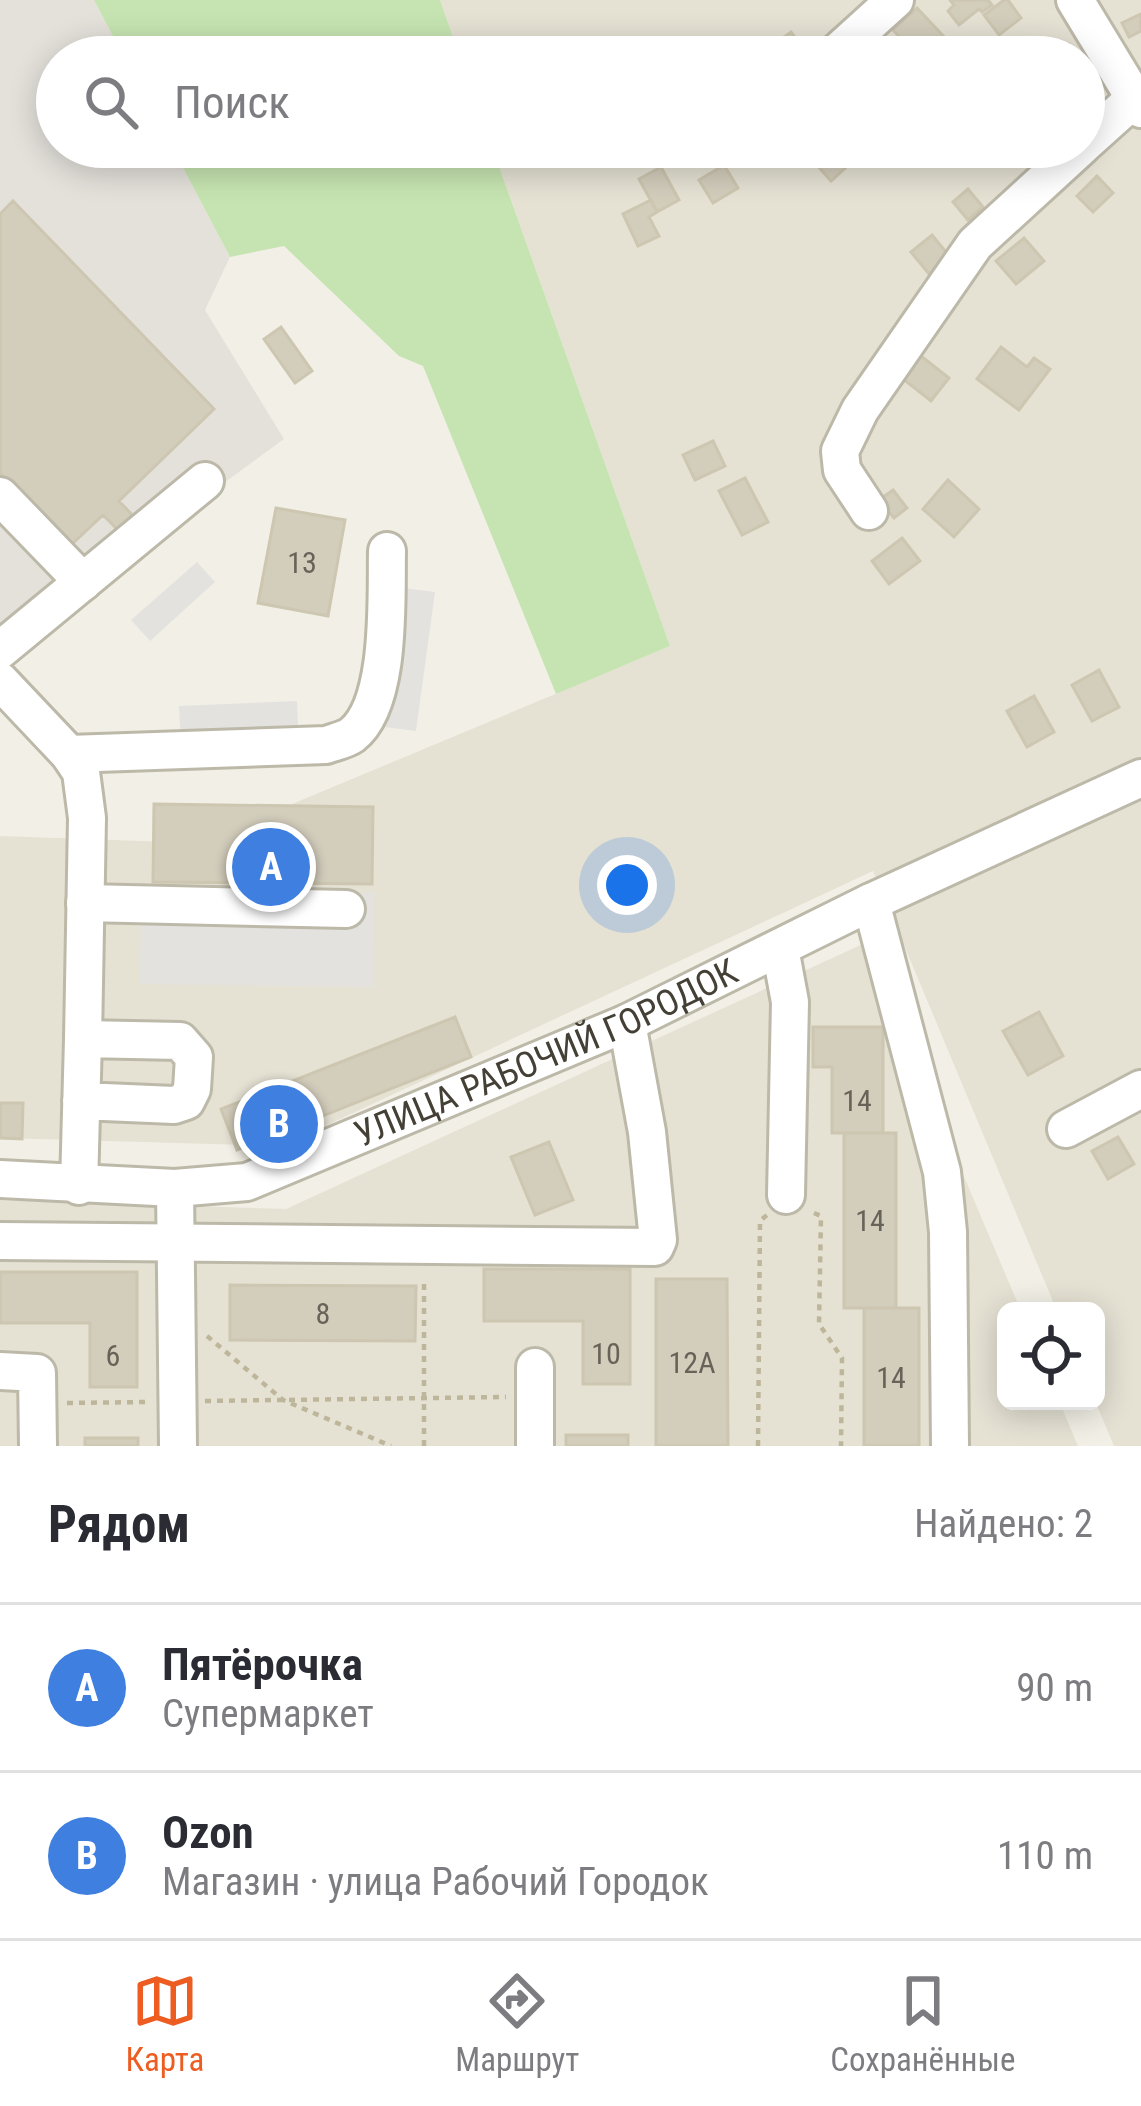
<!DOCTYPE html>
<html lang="ru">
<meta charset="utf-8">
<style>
body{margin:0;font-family:"Roboto Condensed",sans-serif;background:#f2f2f3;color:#2b2b33}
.controls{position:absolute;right:36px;bottom:36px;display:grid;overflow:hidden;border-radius:18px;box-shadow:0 6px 30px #0003}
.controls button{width:108px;height:108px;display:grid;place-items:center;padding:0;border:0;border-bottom:3px solid #e1e1e2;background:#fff;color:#2b2b33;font:60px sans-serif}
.you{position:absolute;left:627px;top:885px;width:42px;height:42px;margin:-30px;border:9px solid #fff;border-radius:50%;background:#1a73e8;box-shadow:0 0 0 18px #1a73e833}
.badge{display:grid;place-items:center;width:78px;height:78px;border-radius:50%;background:#ed5d22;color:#fff;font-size:39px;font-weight:700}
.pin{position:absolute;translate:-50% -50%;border:6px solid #fff;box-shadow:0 3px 12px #0006}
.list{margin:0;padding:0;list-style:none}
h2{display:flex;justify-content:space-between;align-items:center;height:156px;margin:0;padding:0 48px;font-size:51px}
h2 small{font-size:39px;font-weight:400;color:#7c7c81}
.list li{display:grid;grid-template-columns:78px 1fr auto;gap:36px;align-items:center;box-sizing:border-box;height:168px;padding:0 48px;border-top:3px solid #e1e1e2}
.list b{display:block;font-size:45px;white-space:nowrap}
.list p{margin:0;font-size:39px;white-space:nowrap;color:#7c7c81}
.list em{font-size:39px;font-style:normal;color:#7c7c81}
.icon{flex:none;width:66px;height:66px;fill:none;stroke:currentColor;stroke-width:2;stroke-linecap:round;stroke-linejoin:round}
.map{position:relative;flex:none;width:1141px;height:1446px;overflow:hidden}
.search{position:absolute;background:#fff;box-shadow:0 6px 30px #0003;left:36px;right:36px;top:36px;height:132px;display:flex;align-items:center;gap:30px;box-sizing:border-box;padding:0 42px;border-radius:66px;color:#7c7c81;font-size:45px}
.sheet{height:492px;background:#fff}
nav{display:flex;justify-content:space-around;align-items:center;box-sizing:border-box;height:168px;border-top:3px solid #e1e1e2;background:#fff;font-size:33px;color:#7c7c81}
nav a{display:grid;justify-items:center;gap:6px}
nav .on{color:#ed5d22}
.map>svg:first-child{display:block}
.residential{fill:#e5e2d4}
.industrial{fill:#e4e1db}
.green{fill:#c6e4b1}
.parking{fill:#e3e2de}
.building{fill:#d3cdbc;stroke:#cdc6b0;stroke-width:3}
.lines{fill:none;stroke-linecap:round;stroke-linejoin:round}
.minor-casing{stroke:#bdb9a9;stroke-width:42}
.path{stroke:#beb69b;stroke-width:4.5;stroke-dasharray:6 6;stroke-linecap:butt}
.minor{stroke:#fff;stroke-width:36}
.labels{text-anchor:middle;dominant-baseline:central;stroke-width:12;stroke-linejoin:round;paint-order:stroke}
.number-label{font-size:30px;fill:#686358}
.street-label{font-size:36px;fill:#444036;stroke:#fff}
</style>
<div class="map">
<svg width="1141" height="1446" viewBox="0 0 1141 1446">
<rect width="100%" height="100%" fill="#f2f0e6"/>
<path class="residential" d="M440,0H1141V1446H1114L1095,1401L1096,1311H1057L873,871L282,1146L0,1138V836L199,843L670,646L492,147H1084V57H460Z
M865,943L1021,1311H1006V1401H1059L1078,1446H0V1200L286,1209Z"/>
<path class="industrial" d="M0,0H94L124,57H57V147H172L230,257L205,310L284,439L0,647Z"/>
<path class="green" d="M94,0H440L460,57H124Z
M172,147H492L670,646L556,694L423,366L399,356L284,246L230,257Z"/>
<path class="parking" d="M197,562L215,582L150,641L131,620Z
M403,588L435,592L416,731L384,727Z
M297,701L298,725L180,731L179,706Z
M141,890L374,893L373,987L140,984Z"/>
<path class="building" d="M950,0H988L992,5L982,12L979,9L959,25L948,11L954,5Z
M1004,0H1008L1021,18L999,35L984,15Z
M917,8L947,40L927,57H919L893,30Z
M1141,14V31L1129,37L1122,23Z
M791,32L809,56L756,57Z
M1069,44L1078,57H1052L1051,56Z
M823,147H868L831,181L811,158Z
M724,165L738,188L713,203L699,180Z
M661,167L679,200L657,212L639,179Z
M1097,176L1113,193L1093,212L1077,196Z
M968,189L983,207L968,220L953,202Z
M651,200L657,212L649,217L659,236L638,246L623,214Z
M13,201L214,409L119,501L136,519L121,533L103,515L70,546L0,473V214Z
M932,235L950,257L929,274L911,252Z
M1024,238L1044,261L1016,284L996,261Z
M281,327L312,371L295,383L264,339Z
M1001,347L1027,367L1034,358L1050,369L1019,410L977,379Z
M921,356L949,378L931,401L903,379Z
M713,441L725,466L695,480L683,455Z
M745,478L768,522L742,535L719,491Z
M948,480L979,509L954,537L923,509Z
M893,490L907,508L894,518L879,500Z
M276,508L345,520L328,616L258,603Z
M902,538L920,561L889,584L872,561Z
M1099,670L1119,707L1092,721L1072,685Z
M1034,696L1054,732L1027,747L1007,711Z
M154,804L373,807L372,884L153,882Z
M1039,1012L1063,1056L1028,1075L1003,1031Z
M455,1017L471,1057L237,1150L221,1109Z
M813,1027H883V1133H832V1067H813Z
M0,1103H23L22,1139L0,1138Z
M844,1133H896V1308H844Z
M1118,1137L1134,1164L1108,1179L1092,1151Z
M549,1142L573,1200L535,1215L511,1157Z
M484,1269H630V1384H583V1321H484Z
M0,1272H137V1387H90V1323H0Z
M656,1279H727L728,1446H656Z
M230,1285L416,1286L415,1341L230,1340Z
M864,1308H919V1446H864Z
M566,1435H628V1446H566Z
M85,1438H138V1446H85Z"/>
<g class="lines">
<g class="minor-casing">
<g id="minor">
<path d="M1075,0L1141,109"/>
<path d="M832,57L895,0"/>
<path d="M1084,144L1134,99"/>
<path d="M0,496L83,582"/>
<path d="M869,511L842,470L840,451L860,410L975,244L1081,147"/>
<path d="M0,650L205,481"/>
<path d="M0,681L69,754L81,772L87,818L83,1039"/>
<path d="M69,754L326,745C334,742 345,740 352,735C392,704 386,597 387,551"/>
<path d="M871,902L942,1172L948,1232L950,1446"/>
<path d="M85,903L346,909"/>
<path d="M780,948L790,1002L786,1195"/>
<path d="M1066,1129L1141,1089"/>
<path id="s1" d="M0,1179L175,1188L247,1182L627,1023L871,902L1141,778"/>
<path d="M79,1186L83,1039L180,1041L194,1057L192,1089L186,1101L174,1105L81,1101"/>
<path d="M175,1188L178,1446"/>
<path d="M0,1241L655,1247L658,1240L647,1132L627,1023"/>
<path d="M535,1367V1446"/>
<path d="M0,1371L37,1373L38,1446"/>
</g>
</g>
<path class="path" d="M814,1213L821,1216L819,1324L842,1358L841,1446
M207,1336L283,1400L391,1446
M205,1401L506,1397
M67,1403L146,1402
M424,1446V1278
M758,1446L760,1221L767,1215"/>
<use href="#minor" class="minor"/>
</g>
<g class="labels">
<g class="number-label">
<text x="302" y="562">13</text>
<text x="857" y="1100">14</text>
<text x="870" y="1220">14</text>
<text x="323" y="1313">8</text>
<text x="606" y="1353">10</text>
<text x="113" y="1355">6</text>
<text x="692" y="1362">12А</text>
<text x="891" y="1377">14</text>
</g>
<g class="street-label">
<text stroke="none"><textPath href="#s1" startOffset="573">УЛИЦА РАБОЧИЙ ГОРОДОК</textPath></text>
</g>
</g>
</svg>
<div class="controls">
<button><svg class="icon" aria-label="locate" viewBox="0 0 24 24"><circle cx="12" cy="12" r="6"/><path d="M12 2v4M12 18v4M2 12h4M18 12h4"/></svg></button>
</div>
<div class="you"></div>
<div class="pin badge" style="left:271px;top:867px;background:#3f7fe0">A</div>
<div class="pin badge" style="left:279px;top:1124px;background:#3f7fe0">B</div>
<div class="search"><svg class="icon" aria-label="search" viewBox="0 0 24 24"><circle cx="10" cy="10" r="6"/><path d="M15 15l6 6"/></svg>Поиск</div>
</div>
<section class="sheet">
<h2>Рядом<small>Найдено: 2</small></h2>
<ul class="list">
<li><span class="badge" style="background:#3f7fe0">A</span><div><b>Пятёрочка</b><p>Супермаркет</p></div><em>90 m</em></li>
<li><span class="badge" style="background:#3f7fe0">B</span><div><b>Ozon</b><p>Магазин · улица Рабочий Городок</p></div><em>110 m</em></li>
</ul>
</section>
<nav>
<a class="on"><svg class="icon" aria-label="map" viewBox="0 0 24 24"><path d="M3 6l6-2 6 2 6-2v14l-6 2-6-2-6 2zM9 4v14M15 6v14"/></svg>Карта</a>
<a><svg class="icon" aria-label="directions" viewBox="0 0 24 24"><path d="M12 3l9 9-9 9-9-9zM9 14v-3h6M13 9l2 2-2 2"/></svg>Маршрут</a>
<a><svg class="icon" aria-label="saved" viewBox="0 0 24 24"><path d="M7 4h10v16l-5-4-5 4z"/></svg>Сохранённые</a>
</nav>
